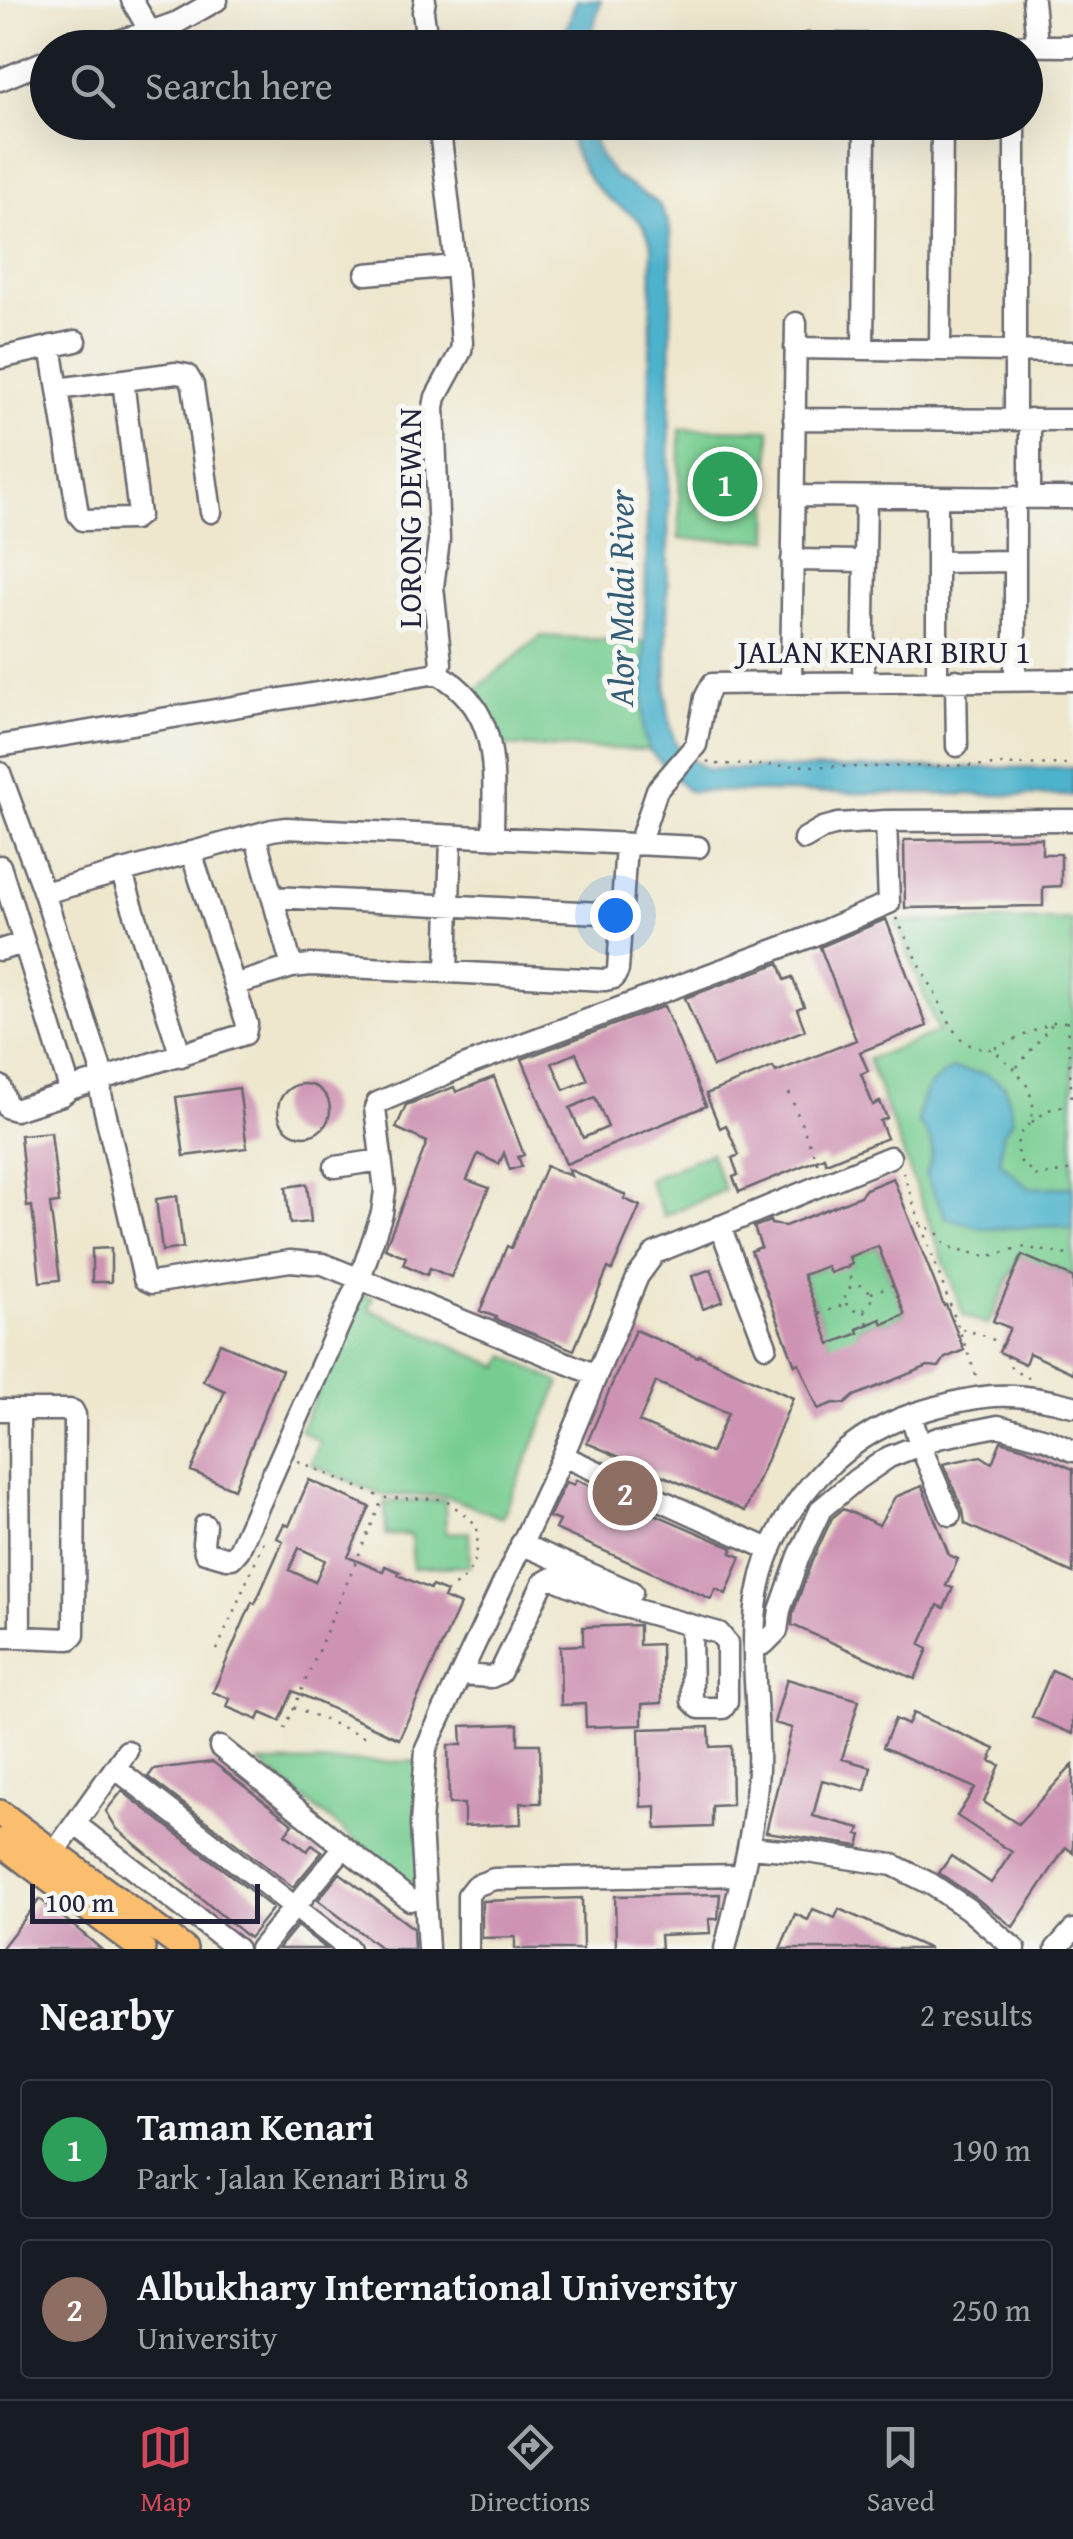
<!DOCTYPE html>
<meta charset="utf-8">
<style>
body{margin:0;font-family:"Gentium Book Plus",serif;background:#20242c;color:#f1f3f6}
.scale{position:absolute;left:30px;bottom:25px;width:230px;box-sizing:border-box;padding-left:10px;border:5px solid #22223b;border-top:0;font-size:28px;line-height:35px;white-space:nowrap;color:#22223b;-webkit-text-stroke:8px #f6f6f2;paint-order:stroke}
.you{position:absolute;left:615px;top:915px;width:35px;height:35px;margin:-25px;border:8px solid #fff;border-radius:50%;background:#1a73e8;box-shadow:0 0 0 15px #1a73e833}
.badge{display:grid;place-items:center;width:65px;height:65px;border-radius:50%;background:#d1495b;color:#fff;font-size:32px;font-weight:700}
.pin{position:absolute;translate:-50% -50%;border:5px solid #fff;box-shadow:0 2px 10px #0006}
.list{margin:0;padding:0;list-style:none}
h2{display:flex;justify-content:space-between;align-items:center;height:130px;margin:0;padding:0 40px;font-size:42px}
h2 small{font-size:32px;font-weight:400;color:#9ea1a6}
.list li{display:grid;grid-template-columns:65px 1fr auto;gap:30px;align-items:center;box-sizing:border-box;height:140px;margin:0 20px 20px;padding:0 20px;border:2px solid #363941;border-radius:10px}
.list b{display:block;font-size:38px;white-space:nowrap}
.list p{margin:0;font-size:32px;white-space:nowrap;color:#9ea1a6}
.list em{font-size:32px;font-style:normal;color:#9ea1a6}
.icon{flex:none;width:55px;height:55px;fill:none;stroke:currentColor;stroke-width:2;stroke-linecap:round;stroke-linejoin:round}
.map{position:relative;flex:none;width:1073px;height:1949px;overflow:hidden}
.search{position:absolute;background:#171b24;box-shadow:0 10px 40px #0002;left:30px;right:30px;top:30px;height:110px;display:flex;align-items:center;gap:25px;box-sizing:border-box;padding:0 35px;border-radius:55px;color:#9ea1a6;font-size:38px}
.sheet{height:450px;background:#171b24}
nav{display:flex;justify-content:space-around;align-items:center;box-sizing:border-box;height:140px;border-top:2px solid #363941;background:#171b24;font-size:28px;color:#9ea1a6}
nav a{display:grid;justify-items:center;gap:5px}
nav .on{color:#d1495b}
.map>svg:first-child{display:block}
.green{fill:#77cd91;stroke:#4c7866;stroke-width:2.5}
.water{fill:#4db3cc;stroke:#386a84;stroke-width:2.5}
.building{fill:#ce93b3;fill-rule:evenodd}
.lines{fill:none;stroke-linecap:round;stroke-linejoin:round}
.minor-casing{stroke:#69676e;stroke-width:25}
.major-casing{stroke:#69676e;stroke-width:30}
.path{stroke:#69676e;stroke-width:2.5;stroke-dasharray:2.5 8;stroke-linecap:butt}
.minor{stroke:#fff;stroke-width:20}
.major{stroke:#fbbe6e;stroke-width:25}
.labels{text-anchor:middle;dominant-baseline:central;stroke-width:10;stroke-linejoin:round;paint-order:stroke}
.street-label{font-size:32px;fill:#22223b;stroke:#f6f6f2}
.water-label{font-size:35px;font-style:italic;fill:#335c75;stroke:#f6f6f2}
</style>
<div class="map">
<svg width="1073" height="1949" viewBox="0 0 1073 1949">
<rect width="100%" height="100%" fill="#f6f6f2"/>
<filter id="ink" filterUnits="userSpaceOnUse"><feTurbulence type="fractalNoise" baseFrequency=".01" numOctaves="2"/><feDisplacementMap in="SourceGraphic" scale="20" xChannelSelector="R" yChannelSelector="G"/><feConvolveMatrix kernelMatrix="1 2 1 2 8 2 1 2 1" color-interpolation-filters="sRGB"/></filter>
<filter id="wash" filterUnits="userSpaceOnUse"><feTurbulence type="fractalNoise" baseFrequency=".0048" numOctaves="4" result="noise"/><feDisplacementMap in="SourceGraphic" scale="40" xChannelSelector="R" yChannelSelector="G"/><feGaussianBlur stdDeviation="2.25" result="paint"/><feColorMatrix in="noise" values="0 0 0 0 0 0 0 0 0 0 0 0 0 0 0 0 0 1.4 0 .05"/><feComposite in="paint" operator="in"/></filter>
<g filter="url(#wash)">
<rect width="100%" height="100%" fill="#eee7ce"/>
<path class="green" d="M680,429L770,430L769,540L679,539Z
M541,636L645,642L643,732L649,750L501,746L475,690Z
M1073,920V1275L1019,1256L988,1325L964,1316L868,1059L938,1032L896,922Z
M710,1153L725,1190L664,1216L648,1179Z
M878,1246L905,1315L883,1324L880,1319L858,1328L859,1333L832,1350L803,1275L827,1266L852,1264L849,1257Z
M362,1293L373,1298L369,1309L500,1367L506,1356L560,1383L502,1518L446,1496L381,1495L311,1464L320,1442L300,1430Z
M445,1500L446,1533L469,1532L470,1566L413,1568L411,1535H386L385,1502Z
M435,1761L422,1894L259,1763Z"/>
<path class="water" d="M576,0H601L588,47H564V36Z
M567,123H588L600,157L614,175L659,204L669,224L672,251L666,694C672,733 668,750 707,769L1073,767V796L688,791L649,750L643,732L652,248C643,210 624,215 601,192C583,175 570,147 567,123Z
M952,1069L986,1074L1005,1086L1013,1120L1002,1135L1000,1162L1028,1188L1073,1187V1230L1058,1226L987,1229L947,1219L925,1175C935,1155 936,1140 918,1123C920,1093 927,1085 952,1069Z"/>
<g id="blocks">
<path class="building" d="M1042,838V854H1061V886L1043,887V906L905,908L904,840Z
M886,919L927,1026L860,1052L868,1071L861,1074L873,1105L880,1102L887,1118L880,1121L887,1138L826,1163L824,1157L739,1192L733,1177L738,1175L732,1158L739,1155L726,1125L720,1128L706,1094L773,1067L776,1072L856,1040L820,947Z
M779,963L785,980L792,977L804,1006L797,1009L805,1030L713,1067L685,998Z
M664,1006L706,1106L566,1164L522,1059ZM576,1053L588,1080L564,1090L552,1063ZM595,1097L608,1127L583,1138L570,1108Z
M494,1077L524,1155L518,1157L522,1166L510,1170L504,1153L499,1164L478,1154L467,1180L489,1188L451,1277L430,1268L427,1275L403,1264L406,1257L385,1248L427,1142L396,1128L406,1105L454,1087L456,1092Z
M278 1110a26 26 0 1 1 52 0a26 26 0 1 1-52 0Z
M239,1088L247,1148L184,1156L176,1097Z
M51,1132L59,1203L50,1204L60,1280L40,1282L32,1206L27,1207L20,1135Z
M546,1166L571,1176L568,1169L626,1195L624,1199L640,1206L612,1270L608,1268L574,1350L495,1319L496,1317L480,1311L507,1246L511,1248Z
M893,1178L944,1306L946,1305L964,1350L945,1358L939,1367L928,1366L854,1396L845,1404L834,1403L818,1409L799,1363L795,1365L751,1251L761,1247L754,1227L770,1221L771,1224L785,1226L860,1196L866,1189ZM878,1246L905,1315L883,1324L881,1319L857,1329L859,1333L830,1344L803,1275L827,1266L830,1273L846,1267L852,1264L849,1257Z
M307,1184L311,1222L290,1224L286,1187Z
M177,1196L183,1248L162,1251L156,1199Z
M111,1248V1282H92V1249Z
M1022,1255L1073,1277V1373L1029,1353L1025,1364L999,1352L1010,1328L993,1321Z
M711,1269L723,1301L703,1309L692,1276Z
M635,1330L698,1357L699,1355L793,1398L745,1511L587,1443ZM656,1382L728,1413L711,1453L639,1422Z
M220,1343L282,1370L234,1489L191,1471L225,1391L203,1381Z
M1001,1441L1025,1448L1073,1469V1573L965,1524L963,1510L943,1464L981,1456L992,1463Z
M309,1480L370,1507L348,1557L383,1572L385,1566L400,1572L398,1575L430,1589L432,1586L447,1592L444,1598L460,1605L399,1739L293,1691L280,1721L261,1713L258,1720L227,1707L230,1699L213,1692L252,1602L255,1604L283,1541L277,1538L284,1524L289,1526ZM299,1548L325,1560L315,1582L289,1570Z
M576,1480L733,1548L731,1553L741,1557L726,1594L716,1589L711,1599L555,1529L559,1521L549,1517L566,1482L574,1485Z
M922,1486L949,1555L958,1559L946,1586L953,1588L944,1608L938,1605L920,1645L928,1649L915,1679L792,1625L793,1613L812,1561L832,1518L843,1509L879,1525L895,1497Z
M639,1625V1645L661,1644L662,1703L642,1704V1725L586,1727L585,1704L561,1705L560,1646L583,1645V1627Z
M1052,1670L1073,1680V1734L1032,1717Z
M787,1679L859,1700L842,1759L871,1767L865,1791L822,1780L813,1816L860,1828L858,1834L862,1835L859,1846L766,1832L792,1728L774,1723Z
M913,1713L995,1749L990,1761L1000,1765L984,1802L1018,1824L1073,1765V1853L1066,1847L1013,1927L976,1898L939,1873L951,1856L991,1883L1012,1852L957,1816L975,1788L883,1747L895,1719L908,1725Z
M518,1724V1744H540L541,1803H520L521,1824L464,1826V1804H449L448,1745H462L461,1726Z
M709,1727L710,1747L731,1746L732,1805L712,1806V1827L656,1829V1806L641,1807L639,1729Z
M213,1762L293,1824L285,1834L307,1851L312,1845L322,1852L293,1887L148,1777L154,1769Z
M122,1791L273,1908L249,1938L117,1829L106,1811Z
M340,1873L413,1928L414,1949H382L318,1900Z
M720,1894L718,1919H709L710,1933L660,1935L661,1949H616L615,1896Z
M582,1898L583,1949H515V1937L482,1938V1901Z
M40,1899L80,1931L101,1949H1Z
M813,1909L835,1918L839,1909L930,1949H780L795,1914L808,1920Z
M297,1926L327,1949H278Z"/>
</g>
</g>
<g filter="url(#ink)">
<use href="#blocks" fill-opacity="0" stroke="#69676e" stroke-width="2.5"/>
<g class="lines">
<g class="minor-casing">
<path id="minor" d="M132,0L150,32
M425,0L423,12L428,48
M1033,0L1037,44
M807,44L1073,46
M92,48L150,32L178,22L217,0
M0,80L48,60
M439,122L456,266L462,343L461,351L436,397L434,407L439,540L433,587L441,663L437,673C503,710 493,773 493,838
M366,274L456,266
M51,346L78,514L83,520L134,519L139,515L123,380
M795,348L1073,352
M863,349L865,122
M940,350L942,122
M0,358L76,341
M58,389L176,373L187,375L193,385L211,512
M794,419L1073,420
M1015,420V122
M794,496L1073,498
M1015,497V680
M1030,497V419
M792,560L865,561
M938,562L1015,561
M937,680V498
M956,680L957,746
M863,681L866,497
M791,683L796,323
M0,746L437,673
M0,773L44,893L100,1066L101,1094L144,1279L152,1283L290,1261L323,1264L596,1375
M255,835L292,967
M804,839L823,828L838,824L886,821L1073,820
M639,844L657,790L696,745L705,698L712,684L1073,680
M0,866L70,1089
M121,871L181,1056
M44,893L272,830L286,828L698,847
M274,897L622,914
M0,950L23,943
M447,972L451,836
M234,985L292,967L311,965L605,980L614,978L618,970L626,844
M0,1086L8,1108L15,1110L62,1095L70,1089L245,1034L247,1024L191,852
M335,1167L381,1160
M720,1226L766,1346
M0,1410H19L20,1637H0
M19,1410H69L73,1411L75,1415L74,1635L70,1639L20,1637
M911,1415L920,1445L950,1515
M563,1456L771,1550
M205,1525L203,1543L205,1552L226,1558H232L239,1550L360,1278L382,1213L385,1190L375,1108L377,1103L464,1066L807,938L889,903L886,821
M521,1544L632,1592
M755,1646L764,1644L777,1631L780,1610L799,1556L821,1509L857,1479L889,1457L938,1438L998,1426L1046,1439L1073,1451
M461,1675L491,1677L500,1673L543,1583L552,1578L615,1604L719,1633L727,1643V1702L723,1708H699L692,1701L691,1625
M220,1747L410,1900
M115,1768L349,1949
M75,1824L237,1949
M749,1847L807,1852L893,1865L931,1884L968,1909L1015,1949
M54,1853L127,1751
M260,1949L344,1847
M428,1949L421,1825L426,1748L563,1456L638,1276L655,1253L890,1157
M468,1949V1895L475,1886L494,1879L742,1875
M725,1949C739,1889 755,1831 758,1769C760,1711 748,1651 758,1594C772,1512 838,1438 916,1413C977,1394 1010,1389 1073,1406
M1056,1949L1073,1930"/>
</g>
<g class="major-casing">
<path id="major" d="M0,1813L184,1949
M0,1842L142,1949"/>
</g>
<path class="path" d="M707,761L713,764L858,767L1073,764
M896,918L957,1036L973,1047L992,1049L1015,1069L1028,1087L1033,1104L1031,1123L1021,1133L1016,1147L1020,1161L1037,1176L1073,1170
M1067,1021L1072,1104
M995,1048L1054,1022H1073
M1017,1067L1053,1023
M789,1093L819,1167
M1032,1122L1048,1110L1069,1105
M903,1172L920,1223L938,1234L946,1246L980,1255L990,1256L1022,1247L1073,1256
M921,1225L978,1381
M846,1267L853,1285
M845 1298a13 13 0 1 1 26 0a13 13 0 1 1-26 0Z
M871,1293L893,1285
M864,1311L868,1324
M819,1314L846,1304
M962,1329L989,1337L1002,1346
M1007,1356L1012,1370L1029,1378
M298,1461L383,1498L445,1499L477,1525C478,1555 478,1569 453,1587
M217,1650L264,1541
M294,1707L370,1739
M285,1729L382,1500"/>
<use href="#minor" class="minor"/>
<use href="#major" class="major"/>
</g>
</g>
<g class="labels">
<g class="street-label">
<text transform="translate(409 518) rotate(-90)">LORONG DEWAN</text>
<text x="884" y="651">JALAN KENARI BIRU 1</text>
</g>
<g class="water-label">
<text transform="translate(620 598) rotate(-90)">Alor Malai River</text>
</g>
</g>
</svg>
<div class="scale">100 m</div>
<div class="you"></div>
<div class="pin badge" style="left:725px;top:484px;background:#2e9e5b">1</div>
<div class="pin badge" style="left:625px;top:1493px;background:#8d6e63">2</div>
<div class="search"><svg class="icon" aria-label="search" viewBox="0 0 24 24"><circle cx="10" cy="10" r="6"/><path d="M15 15l6 6"/></svg>Search here</div>
</div>
<section class="sheet">
<h2>Nearby<small>2 results</small></h2>
<ul class="list">
<li><span class="badge" style="background:#2e9e5b">1</span><div><b>Taman Kenari</b><p>Park · Jalan Kenari Biru 8</p></div><em>190 m</em></li>
<li><span class="badge" style="background:#8d6e63">2</span><div><b>Albukhary International University</b><p>University</p></div><em>250 m</em></li>
</ul>
</section>
<nav>
<a class="on"><svg class="icon" aria-label="map" viewBox="0 0 24 24"><path d="M3 6l6-2 6 2 6-2v14l-6 2-6-2-6 2zM9 4v14M15 6v14"/></svg>Map</a>
<a><svg class="icon" aria-label="directions" viewBox="0 0 24 24"><path d="M12 3l9 9-9 9-9-9zM9 14v-3h6M13 9l2 2-2 2"/></svg>Directions</a>
<a><svg class="icon" aria-label="saved" viewBox="0 0 24 24"><path d="M7 4h10v16l-5-4-5 4z"/></svg>Saved</a>
</nav>
